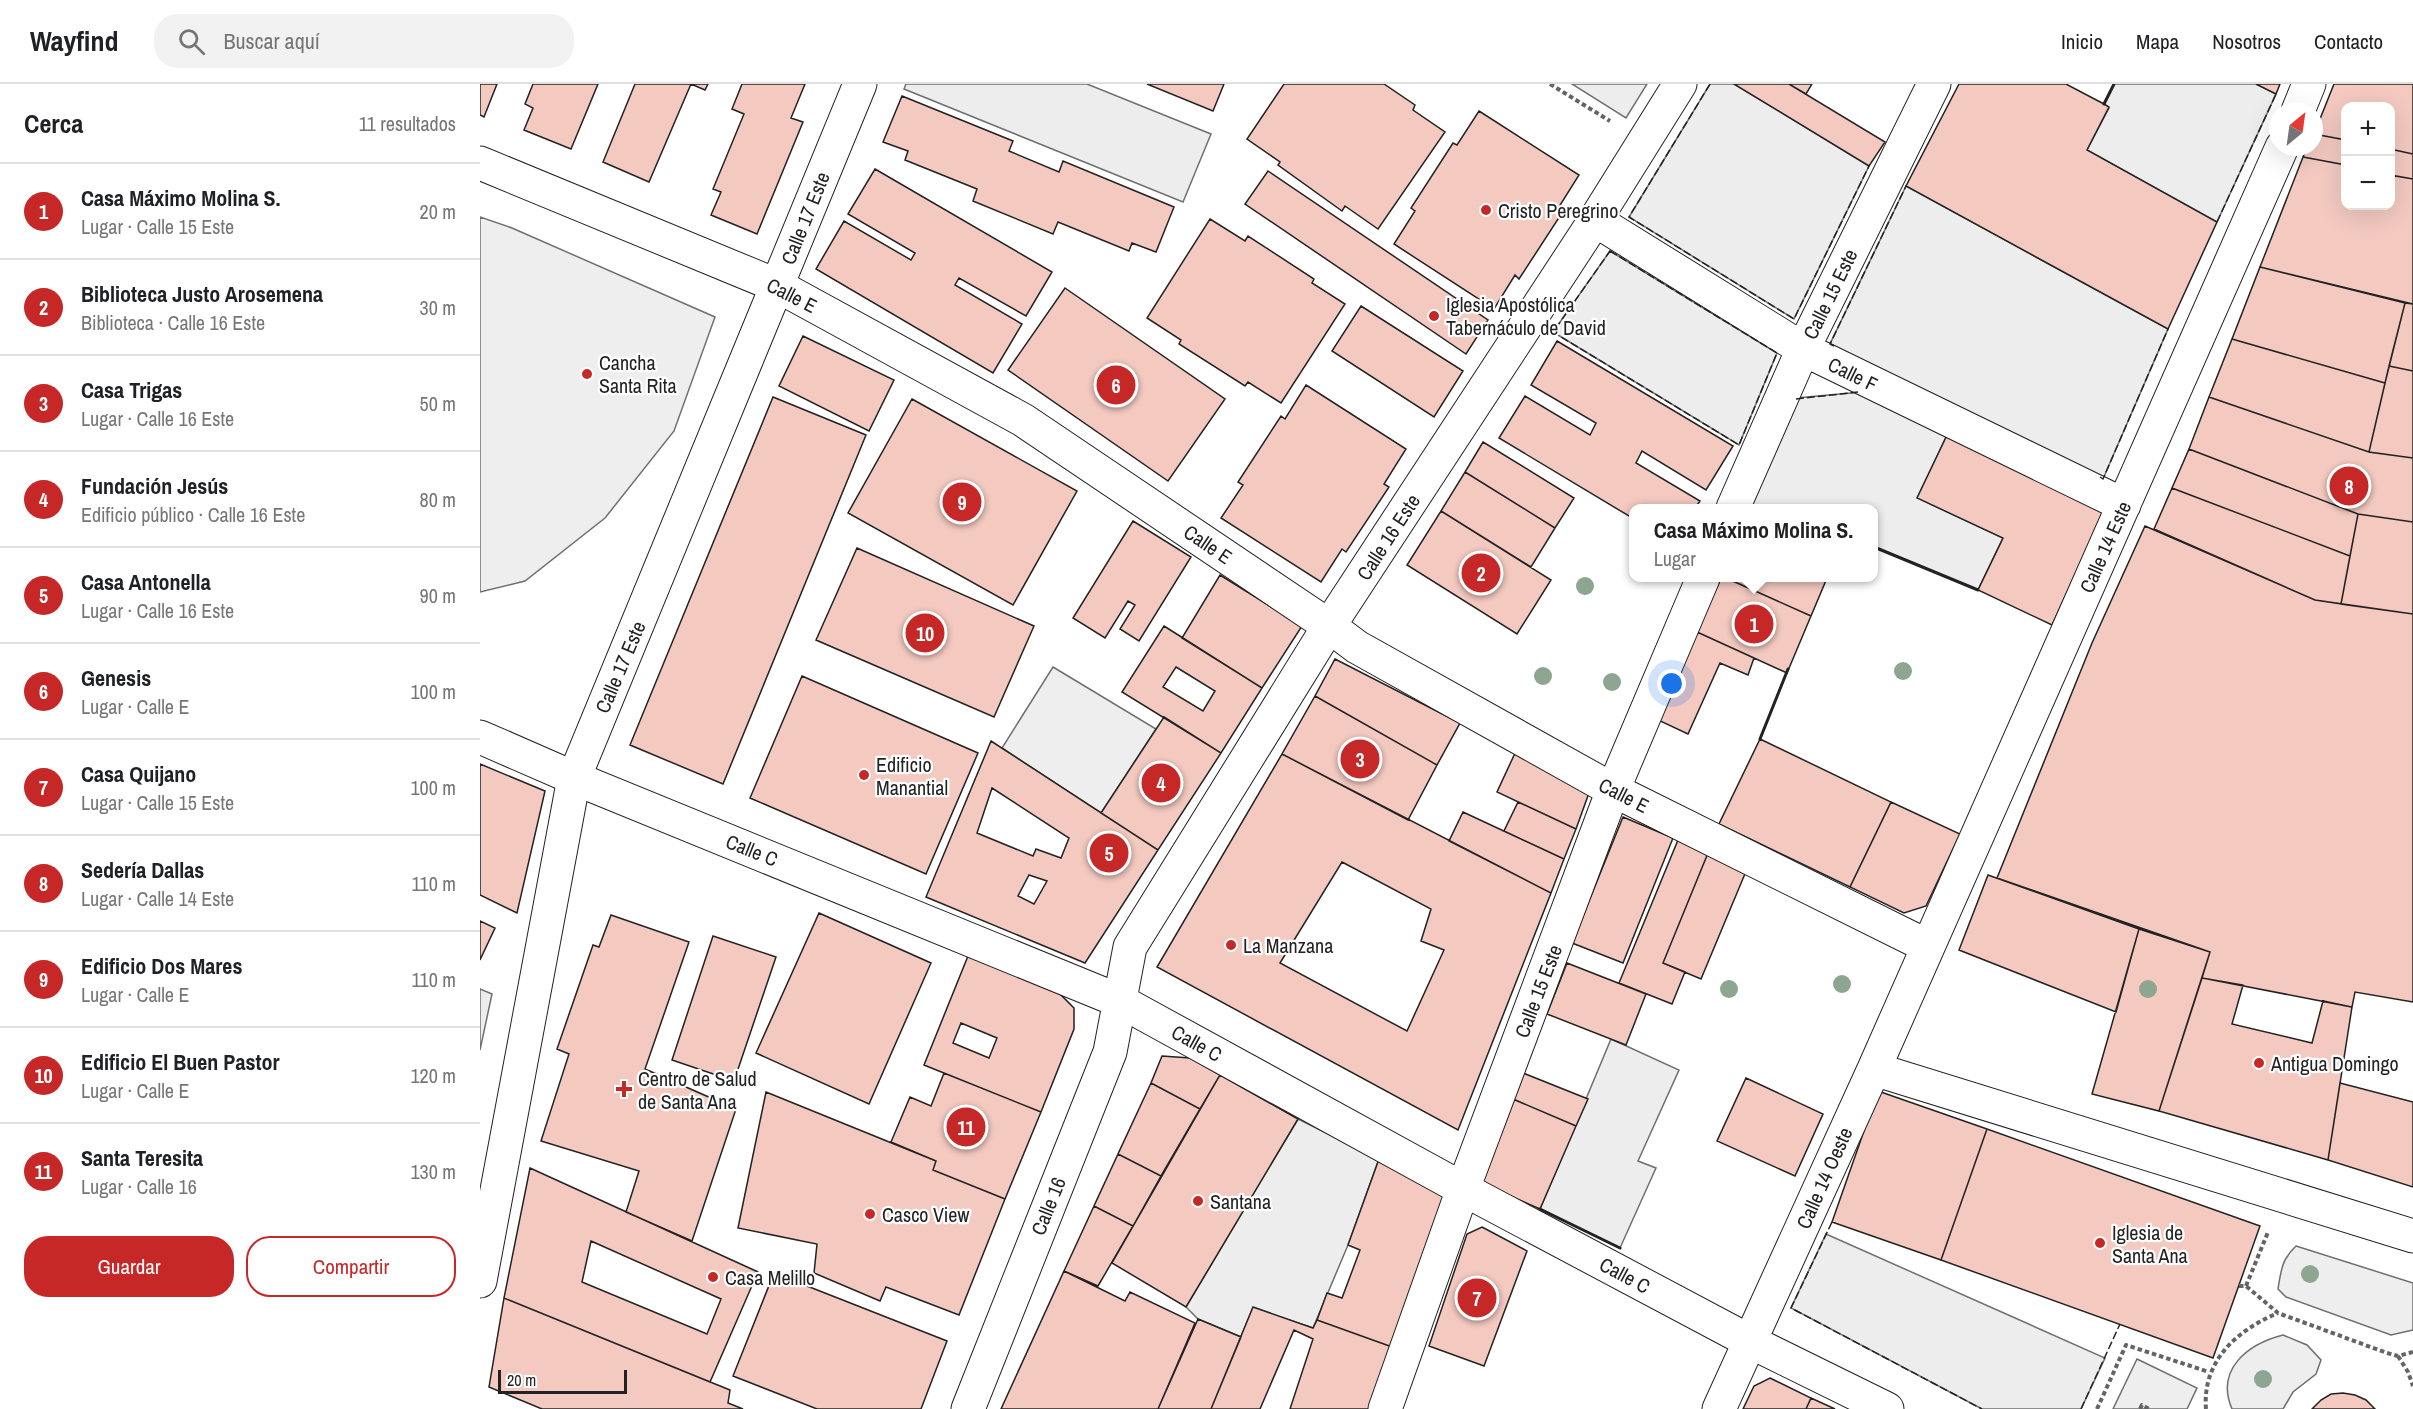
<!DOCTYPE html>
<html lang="es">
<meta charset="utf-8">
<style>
body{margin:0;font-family:"Archivo Narrow",sans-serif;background:#f2f2f2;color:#202124}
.controls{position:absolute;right:18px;top:18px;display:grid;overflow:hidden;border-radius:12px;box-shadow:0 6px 24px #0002}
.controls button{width:54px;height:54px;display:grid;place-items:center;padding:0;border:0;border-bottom:2px solid #e0e0e0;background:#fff;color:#202124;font:30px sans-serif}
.compass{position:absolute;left:1789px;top:18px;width:54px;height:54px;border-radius:50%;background:#fff;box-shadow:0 6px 24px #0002;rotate:29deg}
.scale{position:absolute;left:18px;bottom:15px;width:129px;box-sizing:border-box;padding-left:6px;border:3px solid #222;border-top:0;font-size:16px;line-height:21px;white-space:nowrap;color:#222;-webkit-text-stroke:4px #fff;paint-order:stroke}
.you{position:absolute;left:1192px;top:600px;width:21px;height:21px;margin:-15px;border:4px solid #fff;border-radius:50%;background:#1a73e8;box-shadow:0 0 0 9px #1a73e833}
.badge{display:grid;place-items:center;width:39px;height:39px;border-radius:50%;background:#c62828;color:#fff;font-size:20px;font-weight:700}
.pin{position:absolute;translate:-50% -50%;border:3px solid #fff;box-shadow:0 2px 6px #0006}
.popup{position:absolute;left:1149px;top:420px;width:249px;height:78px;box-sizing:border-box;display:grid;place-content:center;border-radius:12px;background:#fff;filter:drop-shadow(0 2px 4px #0005);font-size:20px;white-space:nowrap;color:#757577}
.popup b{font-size:22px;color:#202124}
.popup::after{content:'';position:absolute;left:50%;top:100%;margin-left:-12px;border:12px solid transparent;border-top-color:#fff}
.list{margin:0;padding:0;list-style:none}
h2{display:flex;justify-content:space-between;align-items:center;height:78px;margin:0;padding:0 24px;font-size:26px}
h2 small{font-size:20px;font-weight:400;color:#757577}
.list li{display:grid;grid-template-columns:39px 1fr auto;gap:18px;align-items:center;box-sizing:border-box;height:96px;padding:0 24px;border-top:2px solid #e0e0e0}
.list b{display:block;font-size:22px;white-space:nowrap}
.list p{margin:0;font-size:20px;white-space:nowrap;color:#757577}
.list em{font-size:20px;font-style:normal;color:#757577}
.actions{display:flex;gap:12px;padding:18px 24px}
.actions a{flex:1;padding:14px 0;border:2px solid #c62828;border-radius:24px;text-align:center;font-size:21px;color:#c62828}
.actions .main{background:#c62828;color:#fff}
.icon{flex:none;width:33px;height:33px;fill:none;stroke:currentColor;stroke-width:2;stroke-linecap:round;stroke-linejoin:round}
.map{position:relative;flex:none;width:1933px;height:1325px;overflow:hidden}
header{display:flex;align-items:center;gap:36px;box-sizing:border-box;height:84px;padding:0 30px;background:#fff;border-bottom:2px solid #e0e0e0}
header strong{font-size:28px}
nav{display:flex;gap:33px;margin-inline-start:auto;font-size:21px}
.search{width:420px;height:54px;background:#f2f2f2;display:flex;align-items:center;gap:15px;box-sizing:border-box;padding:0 21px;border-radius:24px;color:#757577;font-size:22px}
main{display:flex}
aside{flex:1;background:#fff}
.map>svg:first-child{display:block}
.green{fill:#eee;stroke:#6f6f6f;stroke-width:1.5}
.parking{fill:#ededed;stroke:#6f6f6f;stroke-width:1.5}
.building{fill:#f3c9c0;stroke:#222;stroke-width:1.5;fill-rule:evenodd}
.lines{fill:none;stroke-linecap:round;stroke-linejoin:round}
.street-casing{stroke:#222;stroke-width:35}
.secondary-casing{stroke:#222;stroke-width:35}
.path{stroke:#646464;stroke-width:4;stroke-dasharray:4.5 3;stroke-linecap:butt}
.street{stroke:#fff;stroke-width:33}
.secondary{stroke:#fff;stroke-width:33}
.fence{stroke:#222;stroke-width:1.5;stroke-dasharray:8 3;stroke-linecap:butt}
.wall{stroke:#222;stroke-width:3}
.tree{fill:#8da692}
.poi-dot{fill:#c62828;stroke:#fff;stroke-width:2}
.labels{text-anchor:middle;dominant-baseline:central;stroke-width:4.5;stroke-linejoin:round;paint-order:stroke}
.poi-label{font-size:20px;fill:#222;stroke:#fff;text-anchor:start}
.street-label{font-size:20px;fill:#222;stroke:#fff}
</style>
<header>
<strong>Wayfind</strong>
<div class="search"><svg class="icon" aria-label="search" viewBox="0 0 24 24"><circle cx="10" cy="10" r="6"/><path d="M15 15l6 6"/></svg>Buscar aquí</div>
<nav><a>Inicio</a><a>Mapa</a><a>Nosotros</a><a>Contacto</a></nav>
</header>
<main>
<aside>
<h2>Cerca<small>11 resultados</small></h2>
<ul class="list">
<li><span class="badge">1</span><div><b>Casa Máximo Molina S.</b><p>Lugar · Calle 15 Este</p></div><em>20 m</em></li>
<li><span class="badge">2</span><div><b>Biblioteca Justo Arosemena</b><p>Biblioteca · Calle 16 Este</p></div><em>30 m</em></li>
<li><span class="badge">3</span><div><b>Casa Trigas</b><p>Lugar · Calle 16 Este</p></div><em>50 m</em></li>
<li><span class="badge">4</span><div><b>Fundación Jesús</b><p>Edificio público · Calle 16 Este</p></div><em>80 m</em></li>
<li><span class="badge">5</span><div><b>Casa Antonella</b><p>Lugar · Calle 16 Este</p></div><em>90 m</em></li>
<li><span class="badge">6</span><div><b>Genesis</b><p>Lugar · Calle E</p></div><em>100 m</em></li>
<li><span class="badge">7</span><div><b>Casa Quijano</b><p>Lugar · Calle 15 Este</p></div><em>100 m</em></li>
<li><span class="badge">8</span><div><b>Sedería Dallas</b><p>Lugar · Calle 14 Este</p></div><em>110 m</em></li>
<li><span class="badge">9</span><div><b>Edificio Dos Mares</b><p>Lugar · Calle E</p></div><em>110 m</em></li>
<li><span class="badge">10</span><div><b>Edificio El Buen Pastor</b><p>Lugar · Calle E</p></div><em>120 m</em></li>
<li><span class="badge">11</span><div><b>Santa Teresita</b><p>Lugar · Calle 16</p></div><em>130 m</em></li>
</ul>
<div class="actions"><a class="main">Guardar</a><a>Compartir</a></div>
</aside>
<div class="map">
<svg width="1933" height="1325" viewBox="0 0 1933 1325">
<rect width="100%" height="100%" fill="#fff"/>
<path class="green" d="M0,133L32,144L235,233L194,347L125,434L45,497L0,508Z
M573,583L676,645L621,729L522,664Z
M1816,1162L1933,1199V1246L1911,1251L1806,1213L1798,1205C1801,1186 1802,1175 1816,1162Z
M1803,1251L1827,1261L1841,1276L1836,1290L1813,1308L1803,1325H1752C1735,1285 1768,1260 1803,1251Z
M1657,1275L1717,1304L1707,1325H1633Z"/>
<path class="parking" d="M426,0H607L731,50L703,118L424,5Z
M1092,0H1167L1146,34Z
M1230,0H1254L1389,82L1314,235L1149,133Z
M1634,0H1776L1796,10L1737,138L1607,66L1629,24L1624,20Z
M1426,102L1688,245L1623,395L1350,260Z
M1130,167L1297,269L1259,361L1073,248Z
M1382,308L1468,349L1438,414L1523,454L1498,506L1394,463V424H1271L1316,314Z
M0,905L12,910L0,966Z
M1131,955L1199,986L1158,1077L1176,1084L1140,1164L1060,1125Z
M818,1035L899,1075L868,1161L833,1244L773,1224L761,1253L718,1235L706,1223Z
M1346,1150L1625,1274L1601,1325H1502L1311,1224Z"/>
<path class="building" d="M0,0H17L4,33L0,31Z
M53,0H118L91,65L44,46L53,24L45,20Z
M155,0H228L225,6L211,0L169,98L123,78Z
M262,0H325L311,34L323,38L277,150L231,131L241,108L233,105L264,30L252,25Z
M667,0H744L733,27Z
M804,0H904L935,21L933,26L965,48L898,145L865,122L862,127L798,81L800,78L767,55Z
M1254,0H1309L1405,58L1389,82Z
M1309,0H1332L1326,10Z
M1479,0H1586L1624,20L1629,23L1607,66L1737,138L1688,245L1426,102Z
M1776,0H1800L1796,10Z
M1854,0H1933V70L1910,65V22H1866V56L1834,50Z
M422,12L533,57L529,67L579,88L583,77L694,123L676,168L652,159L649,167L578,138L573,150L493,117L497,105L425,76L428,67L403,58Z
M999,27L1099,91L1077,126L1082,129L1039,195L1035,191L1014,225L914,160L935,127L931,124L973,59L977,61Z
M1834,50L1866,56V81L1823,73L1827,63H1834Z
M1910,65L1933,70V95L1910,91Z
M1823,73L1866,81V122H1910V91L1933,95V220L1780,183Z
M395,85L572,188L546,232L479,194L475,201L542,240L513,289L336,185L364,137L431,176L435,169L368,130Z
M788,87L1008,236L986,270L765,120Z
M730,135L765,157L768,152L834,195L832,199L865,220L801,319L768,298L765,302L699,260L701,256L667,234Z
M1780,183L1925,219L1905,299L1752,255Z
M585,204L745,315L688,397L528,286Z
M1925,219L1933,220V287L1909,282Z
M881,222L983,287L954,333L852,267Z
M323,252L414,296L389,347L299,302Z
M1752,255L1905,299L1889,368L1729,313Z
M1077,257L1253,362L1226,406L1162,367L1156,379L1220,417L1215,424H1154V435L1019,354L1045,312L1110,351L1116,339L1051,301Z
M1909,282L1933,287V374L1889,368Z
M826,301L926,365L904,400L909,403L866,468L862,465L841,498L741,434L763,401L758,398L801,332L805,335Z
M293,313L386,351L243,700L150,661Z
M1729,313L1889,368L1933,374V438L1878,430L1709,365Z
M432,315L597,407L533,521L368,429Z
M1468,349L1626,423L1572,541L1498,506L1523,454L1437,414Z
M1003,358L1094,414L1075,444L985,388Z
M1709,365L1878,430L1870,472L1692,404Z
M985,388L1075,444L1051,483L961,427Z
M1692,404L1870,472L1861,520L1835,516L1674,445Z
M961,427L1071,496L1037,550L927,481Z
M1878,430L1933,438V530L1861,520Z
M653,437L711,473L659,557L640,545L655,521L648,517L625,554L593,534Z
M1665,442L1835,516L1933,530V918L1875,908L1872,923L1722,894L1730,868L1517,794L1612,559Z
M377,464L554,542L514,633L336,556Z
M740,491L822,542L782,604L702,554Z
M1241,494H1246L1331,532L1307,589L1217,548Z
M1246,494H1347L1331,532Z
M684,542L782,604L741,669L642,608ZM696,583L735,607L723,627L683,603Z
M1217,548L1274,574L1268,591L1240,579L1208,650L1178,636Z
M855,575L980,639L957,681L835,612Z
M322,592L498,669L446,790L270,714Z
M835,612L957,681L928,736L802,670Z
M684,633L741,669L678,766L621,729Z
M1280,655L1411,718L1370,803L1239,740Z
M511,657L678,766L605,879L446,813ZM512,704L589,754L581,774L556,765L553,772L497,749ZM549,791L567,797L554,820L538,812Z
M1036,667L1110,706L1096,745L1017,708Z
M802,670L1071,809L978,1046L677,883ZM862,778L951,825L941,857L964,866L927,947L800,879Z
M0,680L65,707L37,829L0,811Z
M1038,718L1096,745L1084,775L1024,747Z
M1411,718L1480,750L1446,822L1424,829L1370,803Z
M983,728L1084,775L1071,809L969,757Z
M1143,733L1193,754L1143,879L1092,859Z
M1198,756L1228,769L1183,879L1205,888L1192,920L1139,899Z
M1228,769L1267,785L1221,895L1183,879Z
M1508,791L1659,845L1636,928L1479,866Z
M339,829L451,879L389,1020L276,969Z
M131,831L209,858L165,985L256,1025L212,1157L146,1128L159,1087L61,1057L89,970L77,965L113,861L119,863Z
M0,837L15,844L0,876Z
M1659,845L1730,868L1679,1027L1612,1010Z
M233,852L296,873L254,997L192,976Z
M488,872L579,909L594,924V945L561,1028L444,981ZM481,939L517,954L509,974L473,959Z
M1087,879L1166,910L1146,961L1067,930Z
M1722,894L1763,901L1752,940L1832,959L1843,917L1872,923L1848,1076L1679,1027Z
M682,972L710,974L740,991L720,1025L671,999Z
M464,989L561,1028L525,1115L453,1086L456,1077L411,1058L430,1013L451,1022Z
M1043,989L1108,1015L1096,1042L1033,1015Z
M740,991L818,1035L706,1223L632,1179Z
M1266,994L1343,1030L1315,1092L1237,1057Z
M671,999L720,1025L681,1092L638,1070Z
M1860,999L1933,1018V1103L1848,1076Z
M1398,1007L1507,1045L1461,1176L1352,1138Z
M286,1008L456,1077L453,1086L525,1115L479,1231L406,1203L400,1217L334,1189L337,1160L258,1144Z
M1033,1015L1096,1042L1060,1125L998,1098Z
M1507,1045L1780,1142L1733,1274L1461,1176Z
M638,1070L681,1092L653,1142L614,1122Z
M899,1075L971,1108L915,1264L837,1236L847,1209L862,1214L880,1166L868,1161Z
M50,1084L278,1188L230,1298L24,1214ZM111,1157L241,1215L227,1250L102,1198Z
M614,1122L653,1142L618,1202L584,1187Z
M1002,1143L1047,1167L1004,1282L949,1262L987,1150Z
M584,1187L645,1217L650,1208L715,1239L678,1325H521Z
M294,1189L467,1257L441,1325H337L253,1292Z
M24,1214L250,1306L248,1319L263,1325H62L9,1303Z
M773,1223L833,1244L837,1236L915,1264L894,1325H810L833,1255L814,1246L780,1325H731Z
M718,1235L761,1253L731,1325H678Z
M1290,1294L1331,1314L1326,1325H1263L1274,1302Z
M1863,1309L1875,1311L1886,1316L1895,1325H1832L1841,1316L1851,1310Z
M1331,1314L1355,1325H1326Z"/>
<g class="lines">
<g class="street-casing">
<path id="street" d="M1818,27L1829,0
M0,79L298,202L543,336L849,542L877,563L1133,706L1447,862
M1115,136L1323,265L1644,421
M1253,424L1323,265L1454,0
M0,653L94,694L640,917L983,1105L1271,1258L1407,1325
M1394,985L1933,1152
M488,1325L630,968L650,863L849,542L1115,136L1200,0
M905,1325L983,1105L1133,706L1223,494
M1239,1325L1394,985L1802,63"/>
</g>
<g class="secondary-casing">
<path id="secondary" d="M0,1197L94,694L380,0"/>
</g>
<path class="path" d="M1070,0L1130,37
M1759,1202H1766L1798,1229L1907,1269L1918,1272L1933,1268
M1766,1202L1788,1148
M1918,1272L1928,1288L1933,1302
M1617,1325L1646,1261L1729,1288
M1660,1325L1662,1321L1669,1325
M1726,1325C1722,1277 1757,1246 1798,1229"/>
<use href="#street" class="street"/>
<use href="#secondary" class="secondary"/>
<path class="fence" d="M1230,0L1149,133L1314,235L1389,82
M1737,138L1796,10
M1130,167L1297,269L1259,361L1073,248Z
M1354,262L1350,260L1426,102
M1316,315L1378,308
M1620,393L1623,395L1688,245
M1352,1138L1311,1224L1502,1325
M1601,1325L1640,1240"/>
<path class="wall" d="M1624,20L1634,0
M1394,463L1498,506
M1280,655L1308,585
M1060,1125L1140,1164"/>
</g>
<g class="tree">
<circle cx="1105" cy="502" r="9"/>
<circle cx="1423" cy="587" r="9"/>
<circle cx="1063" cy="592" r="9"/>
<circle cx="1132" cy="598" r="9"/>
<circle cx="1362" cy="900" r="9"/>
<circle cx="1249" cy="905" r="9"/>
<circle cx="1668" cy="905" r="9"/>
<circle cx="1830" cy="1190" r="9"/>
<circle cx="1783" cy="1295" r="9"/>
</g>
<g class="poi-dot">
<circle cx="1006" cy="126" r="6"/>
<circle cx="954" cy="232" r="6"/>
<circle cx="107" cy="290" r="6"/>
<circle cx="384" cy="691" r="6"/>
<circle cx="751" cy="861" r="6"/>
<circle cx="1779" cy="979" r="6"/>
<path d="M141 996h6v6h6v6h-6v6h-6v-6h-6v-6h6z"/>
<circle cx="718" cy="1117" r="6"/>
<circle cx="390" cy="1130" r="6"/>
<circle cx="1620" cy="1159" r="6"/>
<circle cx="233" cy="1193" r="6"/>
</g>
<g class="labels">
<g class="poi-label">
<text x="1018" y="126">Cristo Peregrino</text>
<text x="966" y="220">Iglesia Apostólica<tspan x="966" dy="23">Tabernáculo de David</tspan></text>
<text x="119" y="278">Cancha<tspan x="119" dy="23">Santa Rita</tspan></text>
<text x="396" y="680">Edificio<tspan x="396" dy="23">Manantial</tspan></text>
<text x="763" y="861">La Manzana</text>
<text x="1791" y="979">Antigua Domingo</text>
<text x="158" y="994">Centro de Salud<tspan x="158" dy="23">de Santa Ana</tspan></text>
<text x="730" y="1117">Santana</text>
<text x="402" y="1130">Casco View</text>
<text x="1632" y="1148">Iglesia de<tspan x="1632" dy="23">Santa Ana</tspan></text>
<text x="245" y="1193">Casa Melillo</text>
</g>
<g class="street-label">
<text transform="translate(325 134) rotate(-68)">Calle 17 Este</text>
<text transform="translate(1350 210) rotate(-64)">Calle 15 Este</text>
<text transform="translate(312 211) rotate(27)">Calle E</text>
<text transform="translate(1373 290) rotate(26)">Calle F</text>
<text transform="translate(908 453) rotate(-57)">Calle 16 Este</text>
<text transform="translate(728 460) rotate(34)">Calle E</text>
<text transform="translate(1625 463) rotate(-66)">Calle 14 Este</text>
<text transform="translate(140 583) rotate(-67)">Calle 17 Este</text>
<text transform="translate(1144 711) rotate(27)">Calle E</text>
<text transform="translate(272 766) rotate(22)">Calle C</text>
<text transform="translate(1058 907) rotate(-69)">Calle 15 Este</text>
<text transform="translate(717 959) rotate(29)">Calle C</text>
<text transform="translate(1344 1094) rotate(-66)">Calle 14 Oeste</text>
<text transform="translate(568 1122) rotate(-68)">Calle 16</text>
<text transform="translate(1145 1191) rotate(28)">Calle C</text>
</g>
</g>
</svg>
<div class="controls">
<button>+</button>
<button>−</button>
</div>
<svg class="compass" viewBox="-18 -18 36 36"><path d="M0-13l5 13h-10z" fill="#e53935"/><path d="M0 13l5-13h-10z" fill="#757577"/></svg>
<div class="scale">20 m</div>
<div class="you"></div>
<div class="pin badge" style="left:1274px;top:540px">1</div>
<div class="popup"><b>Casa Máximo Molina S.</b>Lugar</div>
<div class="pin badge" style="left:1001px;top:489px">2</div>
<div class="pin badge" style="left:880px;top:675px">3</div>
<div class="pin badge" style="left:681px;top:699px">4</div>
<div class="pin badge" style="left:629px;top:769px">5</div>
<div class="pin badge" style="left:636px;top:301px">6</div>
<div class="pin badge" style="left:997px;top:1214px">7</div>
<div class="pin badge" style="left:1869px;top:402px">8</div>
<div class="pin badge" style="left:482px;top:418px">9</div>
<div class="pin badge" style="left:445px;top:549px">10</div>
<div class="pin badge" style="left:486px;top:1043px">11</div>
</div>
</main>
